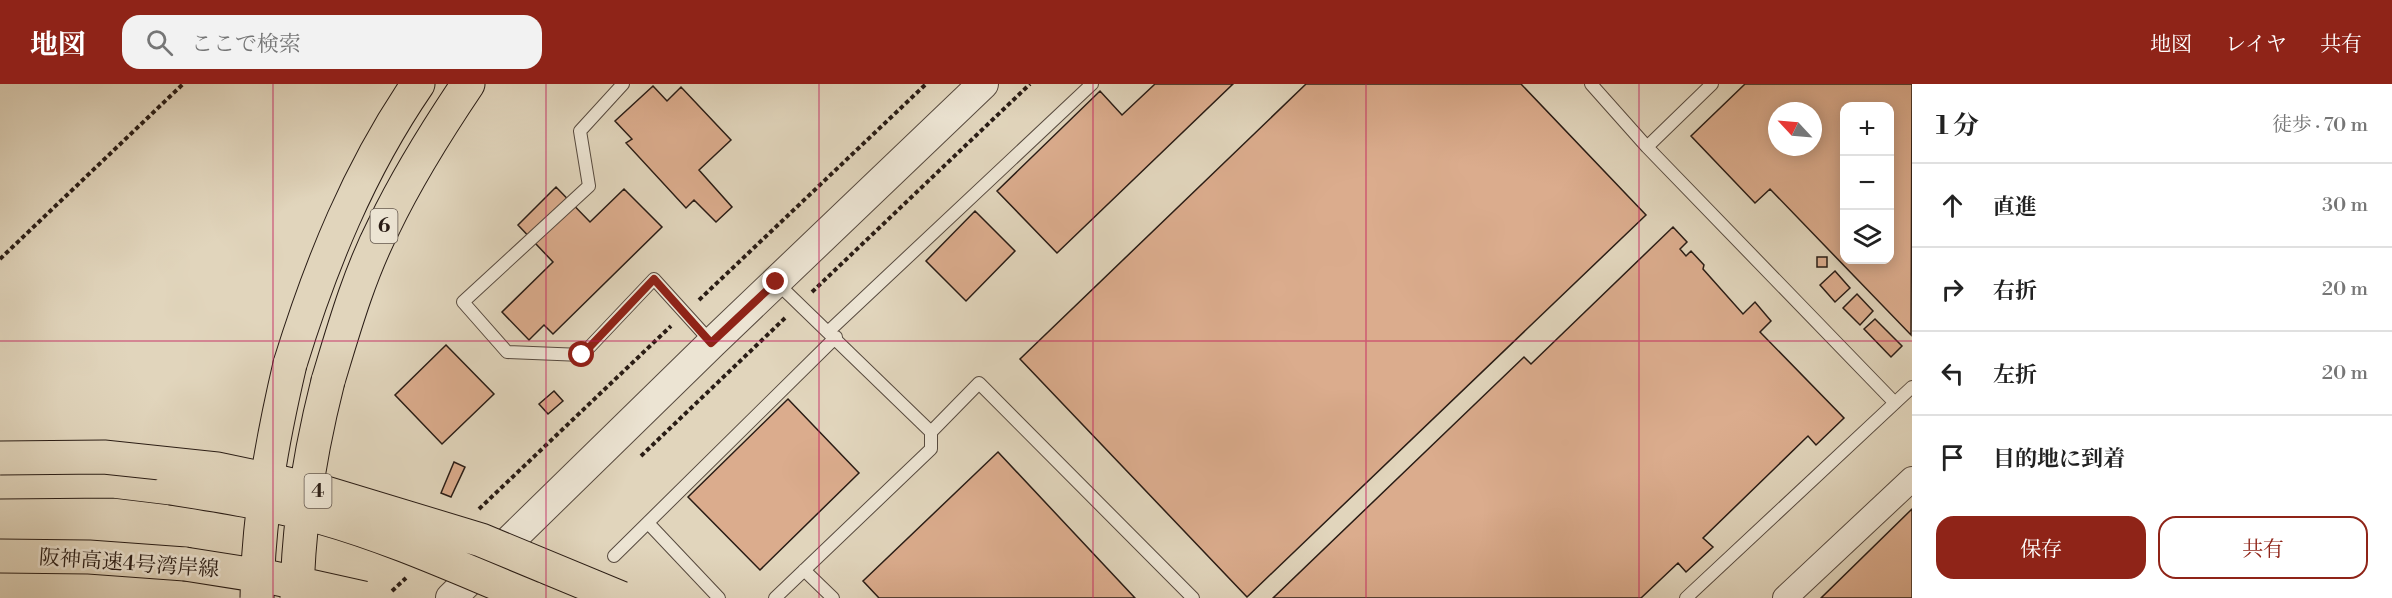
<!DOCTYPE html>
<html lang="ja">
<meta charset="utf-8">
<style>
body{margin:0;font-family:"Libre Bodoni","Noto Serif JP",serif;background:#f2f2f2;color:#222}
.controls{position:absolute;right:18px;top:18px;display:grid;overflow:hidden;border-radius:12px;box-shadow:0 3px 15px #0003}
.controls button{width:54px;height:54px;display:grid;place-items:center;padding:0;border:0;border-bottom:2px solid #e0e0e0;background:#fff;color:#222;font:30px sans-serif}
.compass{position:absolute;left:1768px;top:18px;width:54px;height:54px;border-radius:50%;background:#fff;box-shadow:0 3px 15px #0003;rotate:296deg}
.stop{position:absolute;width:18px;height:18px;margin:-14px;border:4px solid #8f2418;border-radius:50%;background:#fff}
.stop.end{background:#8f2418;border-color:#fff;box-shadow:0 2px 6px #0008}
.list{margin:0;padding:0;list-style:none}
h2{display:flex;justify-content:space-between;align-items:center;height:78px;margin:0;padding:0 24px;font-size:26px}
h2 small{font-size:20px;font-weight:400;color:#767676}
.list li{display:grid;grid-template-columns:39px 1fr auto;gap:18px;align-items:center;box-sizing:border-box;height:84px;padding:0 24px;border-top:2px solid #e0e0e0}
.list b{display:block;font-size:22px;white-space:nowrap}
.list em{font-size:20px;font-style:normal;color:#767676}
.actions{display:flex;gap:12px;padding:18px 24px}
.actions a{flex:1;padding:14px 0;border:2px solid #8f2418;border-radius:18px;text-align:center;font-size:21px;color:#8f2418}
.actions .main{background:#8f2418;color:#fff}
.icon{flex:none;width:33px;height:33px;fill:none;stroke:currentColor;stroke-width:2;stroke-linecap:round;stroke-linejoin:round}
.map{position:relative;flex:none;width:1912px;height:514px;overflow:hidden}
header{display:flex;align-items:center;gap:36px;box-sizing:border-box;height:84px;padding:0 30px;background:#8f2418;color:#fff}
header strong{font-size:28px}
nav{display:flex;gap:33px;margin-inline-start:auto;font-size:21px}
.search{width:420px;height:54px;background:#f2f2f2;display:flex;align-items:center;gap:15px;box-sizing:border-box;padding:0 21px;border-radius:18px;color:#767676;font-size:22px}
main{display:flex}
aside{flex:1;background:#fff}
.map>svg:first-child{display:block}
.building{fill:#dbac8d;stroke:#291c15;stroke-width:1.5;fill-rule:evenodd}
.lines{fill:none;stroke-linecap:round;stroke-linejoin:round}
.service-casing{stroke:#574a3f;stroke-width:14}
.minor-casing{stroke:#574a3f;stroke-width:26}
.tertiary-casing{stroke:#574a3f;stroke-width:32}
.motorway-casing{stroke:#291c15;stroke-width:35}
.path{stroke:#291c15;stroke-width:4;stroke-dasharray:4.5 3;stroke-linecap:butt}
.service{stroke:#ece4d3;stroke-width:12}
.minor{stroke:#ece4d3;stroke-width:24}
.tertiary{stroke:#ece4d3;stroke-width:30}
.motorway{stroke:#e1d5bc;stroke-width:33}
.motorway-bridge-casing{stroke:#291c15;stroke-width:35;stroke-linecap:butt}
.motorway-bridge{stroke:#e1d5bc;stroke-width:33}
.route{stroke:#8f2418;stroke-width:8}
.grid{fill:none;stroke:#c2185b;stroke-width:1.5;stroke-opacity:0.55}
.labels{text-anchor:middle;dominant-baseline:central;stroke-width:5;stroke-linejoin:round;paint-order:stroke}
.shield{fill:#ece4d3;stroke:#64584e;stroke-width:1.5}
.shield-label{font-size:20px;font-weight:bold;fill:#291c15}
.street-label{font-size:21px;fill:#291c15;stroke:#ece4d3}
</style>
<header>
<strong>地図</strong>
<div class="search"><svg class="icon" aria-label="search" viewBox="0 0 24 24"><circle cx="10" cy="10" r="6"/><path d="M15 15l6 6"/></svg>ここで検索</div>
<nav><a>地図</a><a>レイヤ</a><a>共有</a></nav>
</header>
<main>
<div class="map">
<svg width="1912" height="514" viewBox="0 0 1912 514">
<rect width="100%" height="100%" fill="#e1d5bc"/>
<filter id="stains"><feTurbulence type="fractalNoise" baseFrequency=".00333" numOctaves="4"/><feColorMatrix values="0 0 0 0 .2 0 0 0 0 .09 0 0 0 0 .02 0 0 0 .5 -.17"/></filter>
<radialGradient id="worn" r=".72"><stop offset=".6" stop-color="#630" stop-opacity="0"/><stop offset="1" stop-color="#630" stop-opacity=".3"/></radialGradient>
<path class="building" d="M1155,0H1233L1057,169L997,107L1100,7L1122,31Z
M1306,0H1521L1646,131L1247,513L1020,275Z
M1745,0H1912L1911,251L1770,105L1755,119L1691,52ZM1844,22H1890V176H1844ZM1777,27H1813V63H1777Z
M653,2L667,17L681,3L731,56L699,86L732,123L716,138L694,116L686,124L626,59L632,55L615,37Z
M556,103L590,138L624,105L662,143L553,250L544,241L529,256L502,228L553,178L518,141Z
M975,127L1015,167L966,217L926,177Z
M1673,143L1687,158L1680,165L1686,172L1691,167L1704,181L1703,185L1743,230L1755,218L1771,237L1760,248L1844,334L1816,361L1808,352L1703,454L1713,463L1686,488L1678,479L1641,514H1273L1524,273L1531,280Z
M1817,173H1827V183H1817Z
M1835,187L1850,204L1835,218L1820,201Z
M1857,210L1873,227L1860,241L1843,224Z
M1875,235L1902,262L1891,273L1864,245Z
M446,261L494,310L442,360L395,311Z
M554,307L563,317L548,330L539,320Z
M788,315L859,389L760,486L688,413Z
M998,368L1135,514H879L863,497Z
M454,378L465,383L451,413L441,409Z
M1912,425V514H1821Z"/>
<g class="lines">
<g class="service-casing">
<path id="service" d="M623,0L580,47L589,102L463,218L507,268L582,271L654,195L712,259
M1591,0L1647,63L1895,319
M1647,63L1712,0
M776,198L931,348L979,299L1193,514
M829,247L1092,0
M649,440L719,514
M614,472L836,253
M804,486L833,514
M775,514L931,365V348
M1686,514L1912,303"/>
</g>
<g class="minor-casing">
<path id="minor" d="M1785,514L1912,395"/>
</g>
<g class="tertiary-casing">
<path id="tertiary" d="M451,514L712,259L983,0"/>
</g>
<g class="motorway-casing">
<path id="motorway" d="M290,280C321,180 359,86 418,0
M328,297C344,244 359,191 384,142C408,92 437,46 468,0
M0,398L113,397L171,404
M0,472L89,473L185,480"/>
</g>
<path class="path" d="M0,175L183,0
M812,208L1030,0
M699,216L926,0
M641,372L785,234
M479,425L671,242
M392,507L406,494"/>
<use href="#service" class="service"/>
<use href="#minor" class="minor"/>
<use href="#tertiary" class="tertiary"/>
<use href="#motorway" class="motorway"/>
<g class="motorway-bridge-casing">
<path id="motorway-bridge" d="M0,374L104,373L217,385L275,397L326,409L481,456L621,514
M171,404C221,412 273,420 323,434C394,454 463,486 532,514
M185,480L274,494L364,514
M257,514C258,434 272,357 290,280
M297,514C298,441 310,368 328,297"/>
</g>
<use href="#motorway-bridge" class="motorway-bridge"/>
</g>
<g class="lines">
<path class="route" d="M582,271L654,195L711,259L776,198"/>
</g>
<path class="grid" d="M273,0V514M546,0V514M819,0V514M1093,0V514M1366,0V514M1639,0V514M0,257H1912"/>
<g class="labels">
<g class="shield">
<rect x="370.5" y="125" width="27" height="34" rx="4.5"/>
<rect x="304.5" y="390" width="27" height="34" rx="4.5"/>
</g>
<g class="shield-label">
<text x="384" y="142">6</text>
<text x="318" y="407">4</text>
</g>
<g class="street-label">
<text transform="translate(129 480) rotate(4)">阪神高速4号湾岸線</text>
</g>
</g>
<rect width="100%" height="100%" filter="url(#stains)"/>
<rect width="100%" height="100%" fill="url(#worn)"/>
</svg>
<div class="controls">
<button>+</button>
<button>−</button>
<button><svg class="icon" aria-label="layers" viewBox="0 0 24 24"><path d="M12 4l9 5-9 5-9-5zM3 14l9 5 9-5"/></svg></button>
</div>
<svg class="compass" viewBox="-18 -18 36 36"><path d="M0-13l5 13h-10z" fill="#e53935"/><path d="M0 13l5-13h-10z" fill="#767676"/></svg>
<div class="stop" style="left:582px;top:271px"></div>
<div class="stop end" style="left:776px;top:198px"></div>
</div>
<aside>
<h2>1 分<small>徒歩 · 70 m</small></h2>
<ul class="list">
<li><svg class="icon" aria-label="ahead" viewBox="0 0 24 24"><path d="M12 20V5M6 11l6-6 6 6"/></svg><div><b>直進</b></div><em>30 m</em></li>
<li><svg class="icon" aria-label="right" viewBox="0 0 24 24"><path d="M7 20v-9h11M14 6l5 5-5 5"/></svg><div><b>右折</b></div><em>20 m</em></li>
<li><svg class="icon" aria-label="left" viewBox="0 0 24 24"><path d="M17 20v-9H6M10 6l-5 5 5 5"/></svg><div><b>左折</b></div><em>20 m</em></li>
<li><svg class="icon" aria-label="arrive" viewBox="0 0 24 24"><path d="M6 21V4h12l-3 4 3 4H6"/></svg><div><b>目的地に到着</b></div></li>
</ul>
<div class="actions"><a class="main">保存</a><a>共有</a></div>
</aside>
</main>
